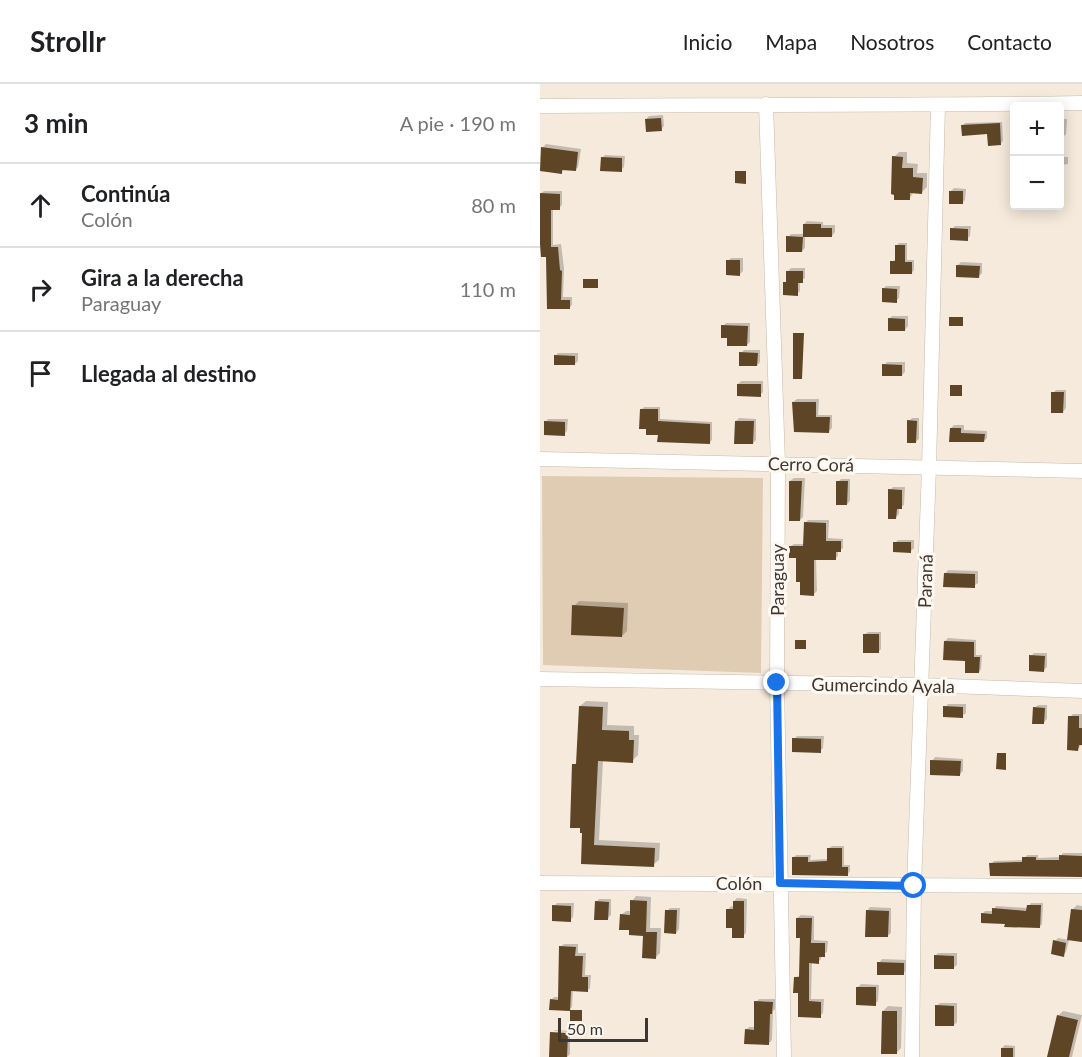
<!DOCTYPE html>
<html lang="es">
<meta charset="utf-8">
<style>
body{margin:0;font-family:Lato,sans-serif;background:#f2f2f2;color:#202124}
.controls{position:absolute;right:18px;top:18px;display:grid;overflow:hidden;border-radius:6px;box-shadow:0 3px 15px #0003}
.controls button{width:54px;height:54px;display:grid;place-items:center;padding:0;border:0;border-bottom:2px solid #e0e0e0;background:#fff;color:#202124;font:30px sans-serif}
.scale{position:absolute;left:18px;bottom:15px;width:90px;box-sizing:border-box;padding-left:6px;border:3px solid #3c3732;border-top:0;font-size:16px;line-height:21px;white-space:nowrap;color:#3c3732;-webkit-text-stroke:4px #fff8f0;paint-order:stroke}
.stop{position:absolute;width:18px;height:18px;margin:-14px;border:4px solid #1a73e8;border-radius:50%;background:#fff}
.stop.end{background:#1a73e8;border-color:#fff;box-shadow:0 2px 6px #0008}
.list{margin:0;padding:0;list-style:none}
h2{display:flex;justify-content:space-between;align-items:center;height:78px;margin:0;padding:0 24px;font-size:26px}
h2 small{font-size:20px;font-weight:400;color:#757577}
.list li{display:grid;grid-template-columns:39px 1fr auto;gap:18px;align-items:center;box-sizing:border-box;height:84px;padding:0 24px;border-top:2px solid #e0e0e0}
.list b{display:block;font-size:22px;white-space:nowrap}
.list p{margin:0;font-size:20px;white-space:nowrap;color:#757577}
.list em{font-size:20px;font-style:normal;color:#757577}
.icon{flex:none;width:33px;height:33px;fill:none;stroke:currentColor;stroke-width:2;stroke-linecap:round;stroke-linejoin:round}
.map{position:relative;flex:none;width:542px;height:973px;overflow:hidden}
header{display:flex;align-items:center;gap:36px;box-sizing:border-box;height:84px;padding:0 30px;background:#fff;border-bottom:2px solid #e0e0e0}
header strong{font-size:28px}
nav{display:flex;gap:33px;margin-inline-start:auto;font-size:21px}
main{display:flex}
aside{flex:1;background:#fff}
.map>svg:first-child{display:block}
.green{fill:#e0ccb3}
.shadow{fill:#0003}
.building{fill:#5d4526}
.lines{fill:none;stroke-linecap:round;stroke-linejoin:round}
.street-casing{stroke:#c5baad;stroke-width:15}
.street{stroke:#fff;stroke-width:14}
.route{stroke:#1a73e8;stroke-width:8}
.labels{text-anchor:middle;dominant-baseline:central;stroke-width:6;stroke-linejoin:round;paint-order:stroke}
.street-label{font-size:18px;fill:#3c3732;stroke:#fff8f0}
</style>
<header>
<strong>Strollr</strong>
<nav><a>Inicio</a><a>Mapa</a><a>Nosotros</a><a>Contacto</a></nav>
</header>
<main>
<aside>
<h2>3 min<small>A pie · 190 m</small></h2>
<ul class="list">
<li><svg class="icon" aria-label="ahead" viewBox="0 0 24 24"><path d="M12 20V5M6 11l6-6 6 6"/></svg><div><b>Continúa</b><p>Colón</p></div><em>80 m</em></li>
<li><svg class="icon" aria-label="right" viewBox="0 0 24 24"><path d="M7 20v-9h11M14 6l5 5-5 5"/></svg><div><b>Gira a la derecha</b><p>Paraguay</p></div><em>110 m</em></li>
<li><svg class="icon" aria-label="arrive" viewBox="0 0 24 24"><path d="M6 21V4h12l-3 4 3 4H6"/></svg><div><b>Llegada al destino</b></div></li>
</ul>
</aside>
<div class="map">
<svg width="542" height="973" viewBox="0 0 542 973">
<rect width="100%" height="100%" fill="#f5eadc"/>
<path class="green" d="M2,392L223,394L221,589L3,581Z"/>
<path class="shadow" d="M123,31L124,42L121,45L106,35L109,32Z
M520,35H527L526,50L523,53H520Z
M462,38L463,57L460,60L448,49L423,42L425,39Z
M6,60L41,65L38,83L35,86H24L21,89L0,86L3,63Z
M359,68H367V79L378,80L377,89H387V103L382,108H374L369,115L354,73Z
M65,71L85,72L84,83L81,86L62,74Z
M520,73H528V80L520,81Z
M414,104L426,105L425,116L422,119L411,107Z
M4,107H22V121L19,124H13V161L21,160L24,184L23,213H32V221L29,224L9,223L7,171L0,110Z
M267,137L283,138V141H295V148L292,152L265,151V164L262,167L248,153L251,150H264V140Z
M415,142H431L430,152L427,155L412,145Z
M359,159H367V176H374V186L372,189L352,178L356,175L357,161Z
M191,174H203V187L200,190L188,177Z
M421,178L442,179V189L439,192L418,181Z
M251,184H265V194L260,197V207L257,210L245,199L248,196V187Z
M346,202H360L359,214L356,217L343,205Z
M352,232H368V242L365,246L349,235Z
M186,239H210V258L207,261L189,252L183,242Z
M204,266H220V278L217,281L201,269Z
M18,269H38V277L35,280L15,272Z
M347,278H365V288L362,291L344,281Z
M201,297H223V308L220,311L198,300Z
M516,306H526V324L523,328L513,309Z
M257,315H279L278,331H292V344L289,347L253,318Z
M104,323H120V335L172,338V356L169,359L119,350L101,326Z
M199,334L216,335V356L213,359L196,337Z
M372,334H379V355L375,358L369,337Z
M8,335H28L27,347L24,350L5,338Z
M414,341H424V346L447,347V354L444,357L411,356V344Z
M254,394H265L263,433L260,436L250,397Z
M301,395H310V417L307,420L298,398Z
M353,403H365L364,421L359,424V430L356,433L350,406Z
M268,436H289L288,454L303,455V464L298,467V472L295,475H276L277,507L274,510L258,472L251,462L254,460H264L265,439Z
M358,456H374V464L371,467L355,459Z
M408,486L438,487V499L434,502L405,490Z
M39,517L88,519L87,547L82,552L34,522Z
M328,548H341V565L338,568L324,551Z
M408,554L436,556V571H442L441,585L439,588L405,557Z
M494,569H507V583L504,586L491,572Z
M46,617L68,618L67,641L94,642V651H99L98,671L92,677L63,676L59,756L120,759L119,776L113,781L42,778L44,747L34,681L38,677L40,622Z
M408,620H426V629L422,632L405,623Z
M498,621H507V635L504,638L494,624Z
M533,630H542V660L538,665L530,633Z
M257,652H284L283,664L280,667L254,655Z
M395,673L423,675V687L420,690L392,677Z
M292,762H304V781H310V787L308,790L253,774L256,771H271L270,776L289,775V764Z
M523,769H542V792L451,791V780L454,777L484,776L487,771H498V774L520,773Z
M96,812L111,813L110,844H121L120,869L116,873L104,850L91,845L81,831L86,827H91L92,817Z
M197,814L207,815L206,849L203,852L194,843L188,826L191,822L194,823V817Z
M59,815H71V831L68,834L56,818Z
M17,819H34L33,833L30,836L14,822Z
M491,819H503L502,840L499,843L466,839L442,830L445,827H453L456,822L488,824Z
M537,821L542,822V857L529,855L532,826Z
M330,823L351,824V849L347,852L327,827Z
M130,824H140L139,845L136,849L127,827Z
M261,831L274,832V856L288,857L287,868L281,871V875L278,878H272L271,915H284L283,929L280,932L260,907L255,894L260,891L261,853L257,834Z
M518,854L529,856L526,868L523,871L515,857Z
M24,860H38V869H46L45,891H51L50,904L47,907L33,906L32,923L29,926L11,916L14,913H20V863Z
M398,869H417V881L413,884L395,872Z
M342,875L367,876L366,886L363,890L339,879Z
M321,900L339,901L338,917L335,920L317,904Z
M219,915H235V925L233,927L232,956L229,959L206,946L209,943H215L216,918Z
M400,919H417V938L414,941L396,922Z
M348,922L362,923L361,964L356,969L343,927Z
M523,927L542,931L532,973H508L518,932Z
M15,946L31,947L30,948L14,947Z
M12,950L30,951V970L27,973Z
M465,961L475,962V973H462V964Z"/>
<path class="building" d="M121,34L122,47L106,48L105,35Z
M460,39L461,61L448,62L447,50L422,52L421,41Z
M1,63L38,68L36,87L22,86V90L0,87Z
M352,72L363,73L362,84H373V93L383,94L382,110L370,109V116H354V111L351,110Z
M61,73L82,74V88L60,87Z
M195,87H206V100L195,99Z
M409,107H423V120H409Z
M0,109L20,110V126H11V163H18L20,186L22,187L21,216H30V225H7L6,173H1L0,160Z
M263,140H281V144H292V153H263Z
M410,144L428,145V157L410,156Z
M246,152L263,153L262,168H246Z
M355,161H365V178H372V190H350V177H355Z
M186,176H200V192L186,191Z
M416,181L440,182L439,194L416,193Z
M246,187H263V199H258V212L243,211V198H246Z
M43,195H58V204H43Z
M342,204L357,205V219L342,218Z
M409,233H423V242H409Z
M348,234L365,235V247H348Z
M181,241L208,242L207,262H187V254H181Z
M253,249H264L262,295H253Z
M199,268L218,269L217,282H199Z
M14,271L35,272V281H14Z
M342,280L362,281V292H342Z
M197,300H221V313L197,312Z
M410,301H422V312H410Z
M511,308H524L523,329H511Z
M252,318H276V333H290L289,349L254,348Z
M100,325H118V337L170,340V360L117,358L118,351H106V345H99Z
M367,336L377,337L376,359H367Z
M4,337L25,338V352L4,351Z
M195,337H214L213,360H194Z
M410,344H421V349L445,350L444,358H409Z
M249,397H262L260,437H249Z
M296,397H308L307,421H296Z
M348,405L362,406V425H357L356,435H348Z
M264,438L286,439V457H301V468H296V476H274V512L260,511V498H256V474H249V462H263Z
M353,458H371V469L353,468Z
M404,489L435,490V504L403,503Z
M32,521L84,524L82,553L31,551Z
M323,550H339V569H323Z
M255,556H266V565H255Z
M404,557L434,558V573H440L439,589H425V577L403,576Z
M489,571L505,572L504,588L489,587Z
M39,622L63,623L62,646L89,647V656H94L93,679L58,677L54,761L115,764L114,783L41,780L42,749H40V744H30L32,680H36Z
M403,622L423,623V634L403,633Z
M493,623L505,624L504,640H492Z
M528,632H539V644H542V661H539L538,667L527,666Z
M252,654L281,655V669L252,668Z
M457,669H466V686L456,685Z
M390,676L421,677L420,692L390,691Z
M287,764H302V783H308V792L252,791V773H268V778L287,777Z
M519,771L542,772V793L450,792L449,779L482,778V773H496V776H519Z
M90,816L107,817L106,848H117L116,875L102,874L103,852L89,851V846H79L80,830L90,831Z
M55,817L69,818L68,836H54Z
M193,817H204V854H192V844H186V825H193Z
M12,821L31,822V838L12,837Z
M487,821H501L500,844L464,843L465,840L441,839V829L452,830V824L486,827Z
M531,825L542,826V858L527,856Z
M125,826H137L136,850L124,849Z
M326,826L349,827L348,853H325Z
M256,834H272L271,859H285V873H279V880L269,879V917L281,918V934L258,933V909H253L254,893H259L260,854H256Z
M513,856L526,859L524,873L511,870Z
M19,862L36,863L35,872H43L42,893H48V908L31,907L30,927L9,926L10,915L18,916Z
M394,871L414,872V885H394Z
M337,878L364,879V891H337Z
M316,903H336V922L316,921Z
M214,917L233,918L232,930H230L229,961L204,960L205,945L214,946Z
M395,921L414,922V942H395Z
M30,926H42V937H30Z
M342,927H357V970H341Z
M517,931L538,936L529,973H507Z
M10,948L28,949L27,973H9Z
M461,964H473V973H461Z"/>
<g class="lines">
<g class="street-casing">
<path id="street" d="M226,20L238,380L237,599L244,973
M0,22C181,20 361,22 542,19
M0,375L542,387
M0,595L381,601L542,607
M0,799L542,802
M372,973L374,802L389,383L398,21"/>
</g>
<use href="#street" class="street"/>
</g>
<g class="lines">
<path class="route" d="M237,599L240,799L374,802"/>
</g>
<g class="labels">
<g class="street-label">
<text transform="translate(271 380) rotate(1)">Cerro Corá</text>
<text transform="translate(237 496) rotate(-90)">Paraguay</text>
<text transform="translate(385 497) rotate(-88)">Paraná</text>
<text transform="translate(343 601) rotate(1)">Gumercindo Ayala</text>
<text x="199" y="799">Colón</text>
</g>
</g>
</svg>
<div class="controls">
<button>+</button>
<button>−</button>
</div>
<div class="scale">50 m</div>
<div class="stop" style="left:374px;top:802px"></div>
<div class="stop end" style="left:237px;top:599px"></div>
</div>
</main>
